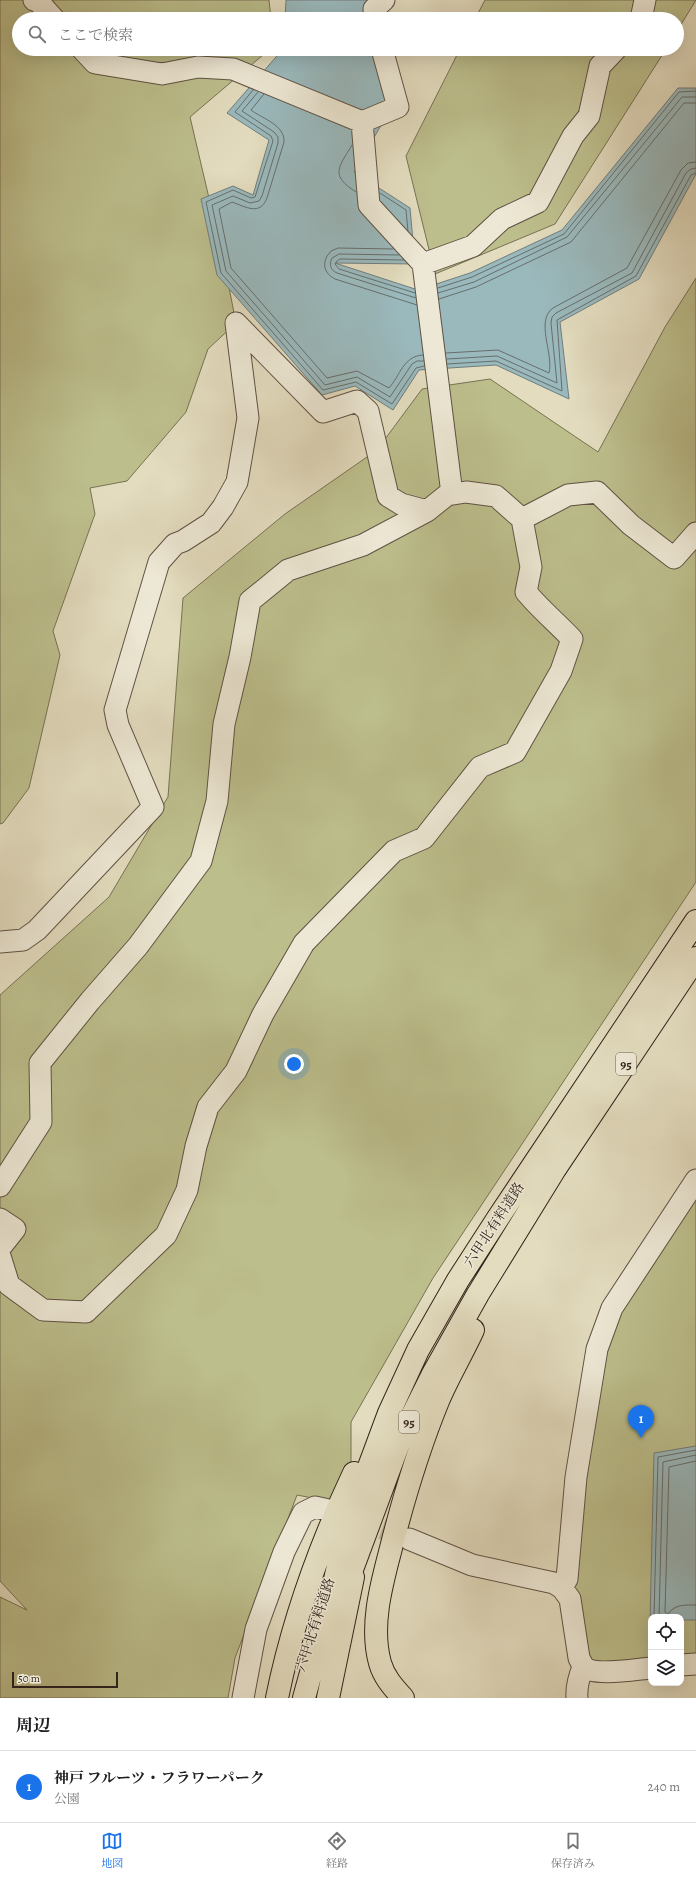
<!DOCTYPE html>
<html lang="ja">
<meta charset="utf-8">
<style>
body{margin:0;font-family:Alegreya,"Noto Serif JP",serif;background:#f2f2f2;color:#202124}
.controls{position:absolute;right:12px;bottom:12px;display:grid;overflow:hidden;border-radius:8px;box-shadow:0 4px 16px #0002}
.controls button{width:36px;height:36px;display:grid;place-items:center;padding:0;border:0;border-bottom:1px solid #e0e0e0;background:#fff;color:#202124;font:20px sans-serif}
.scale{position:absolute;left:12px;bottom:10px;width:106px;box-sizing:border-box;padding-left:4px;border:2px solid #34241b;border-top:0;font-size:11px;line-height:14px;white-space:nowrap;color:#34241b;-webkit-text-stroke:3px #ede8d5;paint-order:stroke}
.you{position:absolute;left:294px;top:1064px;width:14px;height:14px;margin:-10px;border:3px solid #fff;border-radius:50%;background:#1a73e8;box-shadow:0 0 0 6px #1a73e833}
.badge{display:grid;place-items:center;width:26px;height:26px;border-radius:50%;background:#1a73e8;color:#fff;font-size:13px;font-weight:700}
.pin{position:absolute;translate:-50% -33px;filter:drop-shadow(0 1px 2px #0008)}
.pin::after{content:'';position:absolute;top:21px;width:14px;height:12px;background:inherit;clip-path:polygon(0 0,100% 0,50% 100%)}
.list{margin:0;padding:0;list-style:none}
h2{display:flex;justify-content:space-between;align-items:center;height:52px;margin:0;padding:0 16px;font-size:17px}
h2 small{font-size:13px;font-weight:400;color:#757577}
.list li{display:grid;grid-template-columns:26px 1fr auto;gap:12px;align-items:center;box-sizing:border-box;height:72px;padding:0 16px;border-top:1px solid #e0e0e0}
.list b{display:block;font-size:15px;white-space:nowrap}
.list p{margin:0;font-size:13px;white-space:nowrap;color:#757577}
.list em{font-size:13px;font-style:normal;color:#757577}
.icon{flex:none;width:22px;height:22px;fill:none;stroke:currentColor;stroke-width:2;stroke-linecap:round;stroke-linejoin:round}
.map{position:relative;flex:none;width:696px;height:1698px;overflow:hidden}
.search{position:absolute;background:#fff;box-shadow:0 4px 16px #0002;left:12px;right:12px;top:12px;height:44px;display:flex;align-items:center;gap:10px;box-sizing:border-box;padding:0 14px;border-radius:22px;color:#757577;font-size:15px}
.sheet{height:124px;background:#fff}
nav{display:flex;justify-content:space-around;align-items:center;box-sizing:border-box;height:56px;border-top:1px solid #e0e0e0;background:#fff;font-size:11px;color:#757577}
nav a{display:grid;justify-items:center;gap:2px}
nav .on{color:#1a73e8}
.map>svg:first-child{display:block}
.green{fill:#bcbe8c;stroke:#787154}
.water{fill:#9ab9bd;stroke:#717d7c}
.lines{fill:none;stroke-linecap:round;stroke-linejoin:round}
.shore{stroke:#676e6c;stroke-width:1}
.minor-tunnel{stroke:#c0b79e;stroke-width:21;stroke-dasharray:21 10;stroke-linecap:butt}
.minor-casing{stroke:#605244;stroke-width:23}
.major-casing{stroke:#34241b;stroke-width:24}
.minor{stroke:#ede8d5;stroke-width:21}
.major{stroke:#e3dcbf;stroke-width:22}
.labels{text-anchor:middle;dominant-baseline:central;stroke-width:3;stroke-linejoin:round;paint-order:stroke}
.shield{fill:#ede8d5;stroke:#6c5f53;stroke-width:1}
.shield-label{font-size:13px;font-weight:bold;fill:#34241b}
.street-label{font-size:14px;fill:#34241b;stroke:#ede8d5}
</style>
<div class="map">
<svg width="696" height="1698" viewBox="0 0 696 1698">
<rect width="100%" height="100%" fill="#e3dcbf"/>
<filter id="stains"><feTurbulence type="fractalNoise" baseFrequency=".005" numOctaves="4"/><feColorMatrix values="0 0 0 0 .2 0 0 0 0 .09 0 0 0 0 .02 0 0 0 .5 -.17"/></filter>
<radialGradient id="worn" r=".72"><stop offset=".6" stop-color="#630" stop-opacity="0"/><stop offset="1" stop-color="#630" stop-opacity=".3"/></radialGradient>
<path class="green" d="M0,0H269L271,19H19V49H270L190,117L224,262L236,323L208,349L186,412L127,481L90,488L95,514L53,631L60,655L29,788L3,823L0,824Z
M485,0H696L677,31V19H475Z
M460,49H666L555,224L435,274L406,156Z
M696,278V882L433,1278L351,1422V1487L343,1504L297,1495L235,1658L228,1698H0V1597L27,1610L0,1581V995L109,897L168,797L183,598L285,514L377,450L422,389L490,379L598,452L665,327Z
M696,1194V1659L681,1660V1617H651V1663L588,1665L573,1595L578,1510L603,1350L619,1309Z"/>
<path class="water" d="M286,0H381L390,19H285Z
M283,49H393L398,96L354,172L410,208L415,264L335,263L418,290L470,273L562,230L678,88H696V174L639,279L560,322L569,399L496,365L419,370L393,410L355,386L322,395L217,275L201,199L233,186L253,195L269,140L227,113Z
M696,1446V1620H681V1617H651V1622H650L654,1453Z"/>
<g class="lines">
<path class="shore" d="M253,90L235,112L271,136L273,141L255,197L251,198L233,190L206,202L221,273L323,390L356,382L392,404L416,368L424,366
M258,92L242,111L274,132L278,137V143L262,196L259,201L250,203L233,196L212,205L226,271L325,385L357,377L390,397L412,364L417,361H424
M264,94L251,110C263,119 285,125 284,142L267,198C260,216 246,207 232,202L219,209L231,268L327,378L357,371L389,388C400,376 403,356 423,355
M352,145C339,167 329,175 356,192
M380,193L406,210L408,231
M393,249L338,248L331,251L327,256C322,265 325,274 335,279L417,305
M399,255L339,254L332,258C329,264 330,270 337,273L416,298
M404,260L340,259L337,261L335,264L339,269L415,293
M438,288L472,277L564,234L679,92L696,91
M438,293L474,282L567,237L682,97H696
M439,299L476,287L571,242L684,103H696
M446,353L498,350L549,373C554,354 535,321 553,308L627,268L681,170L688,163L696,162
M447,359L497,356L557,383L551,323L552,317L556,313L632,273L686,173L691,169L696,168
M447,364L496,361L562,391L557,320L636,276L691,175L696,173
M696,1461L669,1467L665,1612L668,1614C675,1604 685,1605 696,1605
M654,1617L658,1457L696,1450
M659,1617L663,1462L696,1455"/>
<path class="minor-tunnel" d="M353,1518L409,1539"/>
<g class="minor-casing">
<path id="minor" d="M34,0L38,1L54,19
M375,19L374,9L384,0
M641,19L645,0
M82,49L95,63L162,74L198,67L233,69L362,122
M382,49L398,107L362,122L369,205L423,264L473,246L502,219L538,202L573,136L589,116L600,66L616,49
M423,264L452,494
M522,519L568,495L597,492L631,525L674,558L696,533
M0,942L23,940L37,930L153,807L118,725L115,710L159,562L175,544L183,541L211,523L223,507L237,482L248,418L236,323L323,412L357,401L368,411L388,496L401,504L427,511L447,495L466,492L496,496L522,519L531,567L526,592C540,609 557,623 572,639L561,671L515,752L480,767L424,838L394,851L304,943L263,1014L236,1071L208,1107L196,1146L187,1190L166,1235L86,1312L43,1310L9,1285L0,1256
M0,1186L41,1122L40,1063L90,1001L138,946L201,861L217,801L224,724L240,657L250,601L288,570L363,545L427,511
M0,1219L15,1229L0,1248
M409,1539L472,1565L554,1583L562,1588L570,1599L579,1658C580,1660 582,1664 583,1666C593,1677 637,1669 651,1668
M562,1588L567,1579L576,1477L597,1349L612,1308L696,1180
M681,1665L696,1664
M243,1698L256,1629L284,1552L303,1513L315,1507L333,1511
M577,1698C576,1687 579,1677 583,1667"/>
</g>
<g class="major-casing">
<path id="major" d="M344,1591L400,1440L433,1374L478,1294L555,1169L696,958
M277,1698C293,1619 320,1545 354,1473
M304,1698L327,1615L341,1553L357,1499L389,1413L418,1350L458,1280L498,1218L696,921
M328,1698L353,1577
M403,1698C393,1687 384,1677 380,1663C370,1627 381,1586 390,1552C403,1500 418,1450 438,1401C448,1377 462,1354 473,1330"/>
</g>
<use href="#minor" class="minor"/>
<use href="#major" class="major"/>
</g>
<g class="labels">
<g class="shield">
<rect x="616" y="1053" width="20" height="22" rx="3"/>
<rect x="399" y="1411" width="20" height="22" rx="3"/>
</g>
<g class="shield-label">
<text x="626" y="1064">95</text>
<text x="409" y="1422">95</text>
</g>
<g class="street-label">
<text transform="translate(494 1225) rotate(-57)">六甲北有料道路</text>
<text transform="translate(315 1625) rotate(-72)">六甲北有料道路</text>
</g>
</g>
<rect width="100%" height="100%" filter="url(#stains)"/>
<rect width="100%" height="100%" fill="url(#worn)"/>
</svg>
<div class="controls">
<button><svg class="icon" aria-label="locate" viewBox="0 0 24 24"><circle cx="12" cy="12" r="6"/><path d="M12 2v4M12 18v4M2 12h4M18 12h4"/></svg></button>
<button><svg class="icon" aria-label="layers" viewBox="0 0 24 24"><path d="M12 4l9 5-9 5-9-5zM3 14l9 5 9-5"/></svg></button>
</div>
<div class="scale">50 m</div>
<div class="you"></div>
<div class="pin badge" style="left:641px;top:1438px">1</div>
<div class="search"><svg class="icon" aria-label="search" viewBox="0 0 24 24"><circle cx="10" cy="10" r="6"/><path d="M15 15l6 6"/></svg>ここで検索</div>
</div>
<section class="sheet">
<h2>周辺<small></small></h2>
<ul class="list">
<li><span class="badge">1</span><div><b>神戸 フルーツ・フラワーパーク</b><p>公園</p></div><em>240 m</em></li>
</ul>
</section>
<nav>
<a class="on"><svg class="icon" aria-label="map" viewBox="0 0 24 24"><path d="M3 6l6-2 6 2 6-2v14l-6 2-6-2-6 2zM9 4v14M15 6v14"/></svg>地図</a>
<a><svg class="icon" aria-label="directions" viewBox="0 0 24 24"><path d="M12 3l9 9-9 9-9-9zM9 14v-3h6M13 9l2 2-2 2"/></svg>経路</a>
<a><svg class="icon" aria-label="saved" viewBox="0 0 24 24"><path d="M7 4h10v16l-5-4-5 4z"/></svg>保存済み</a>
</nav>
